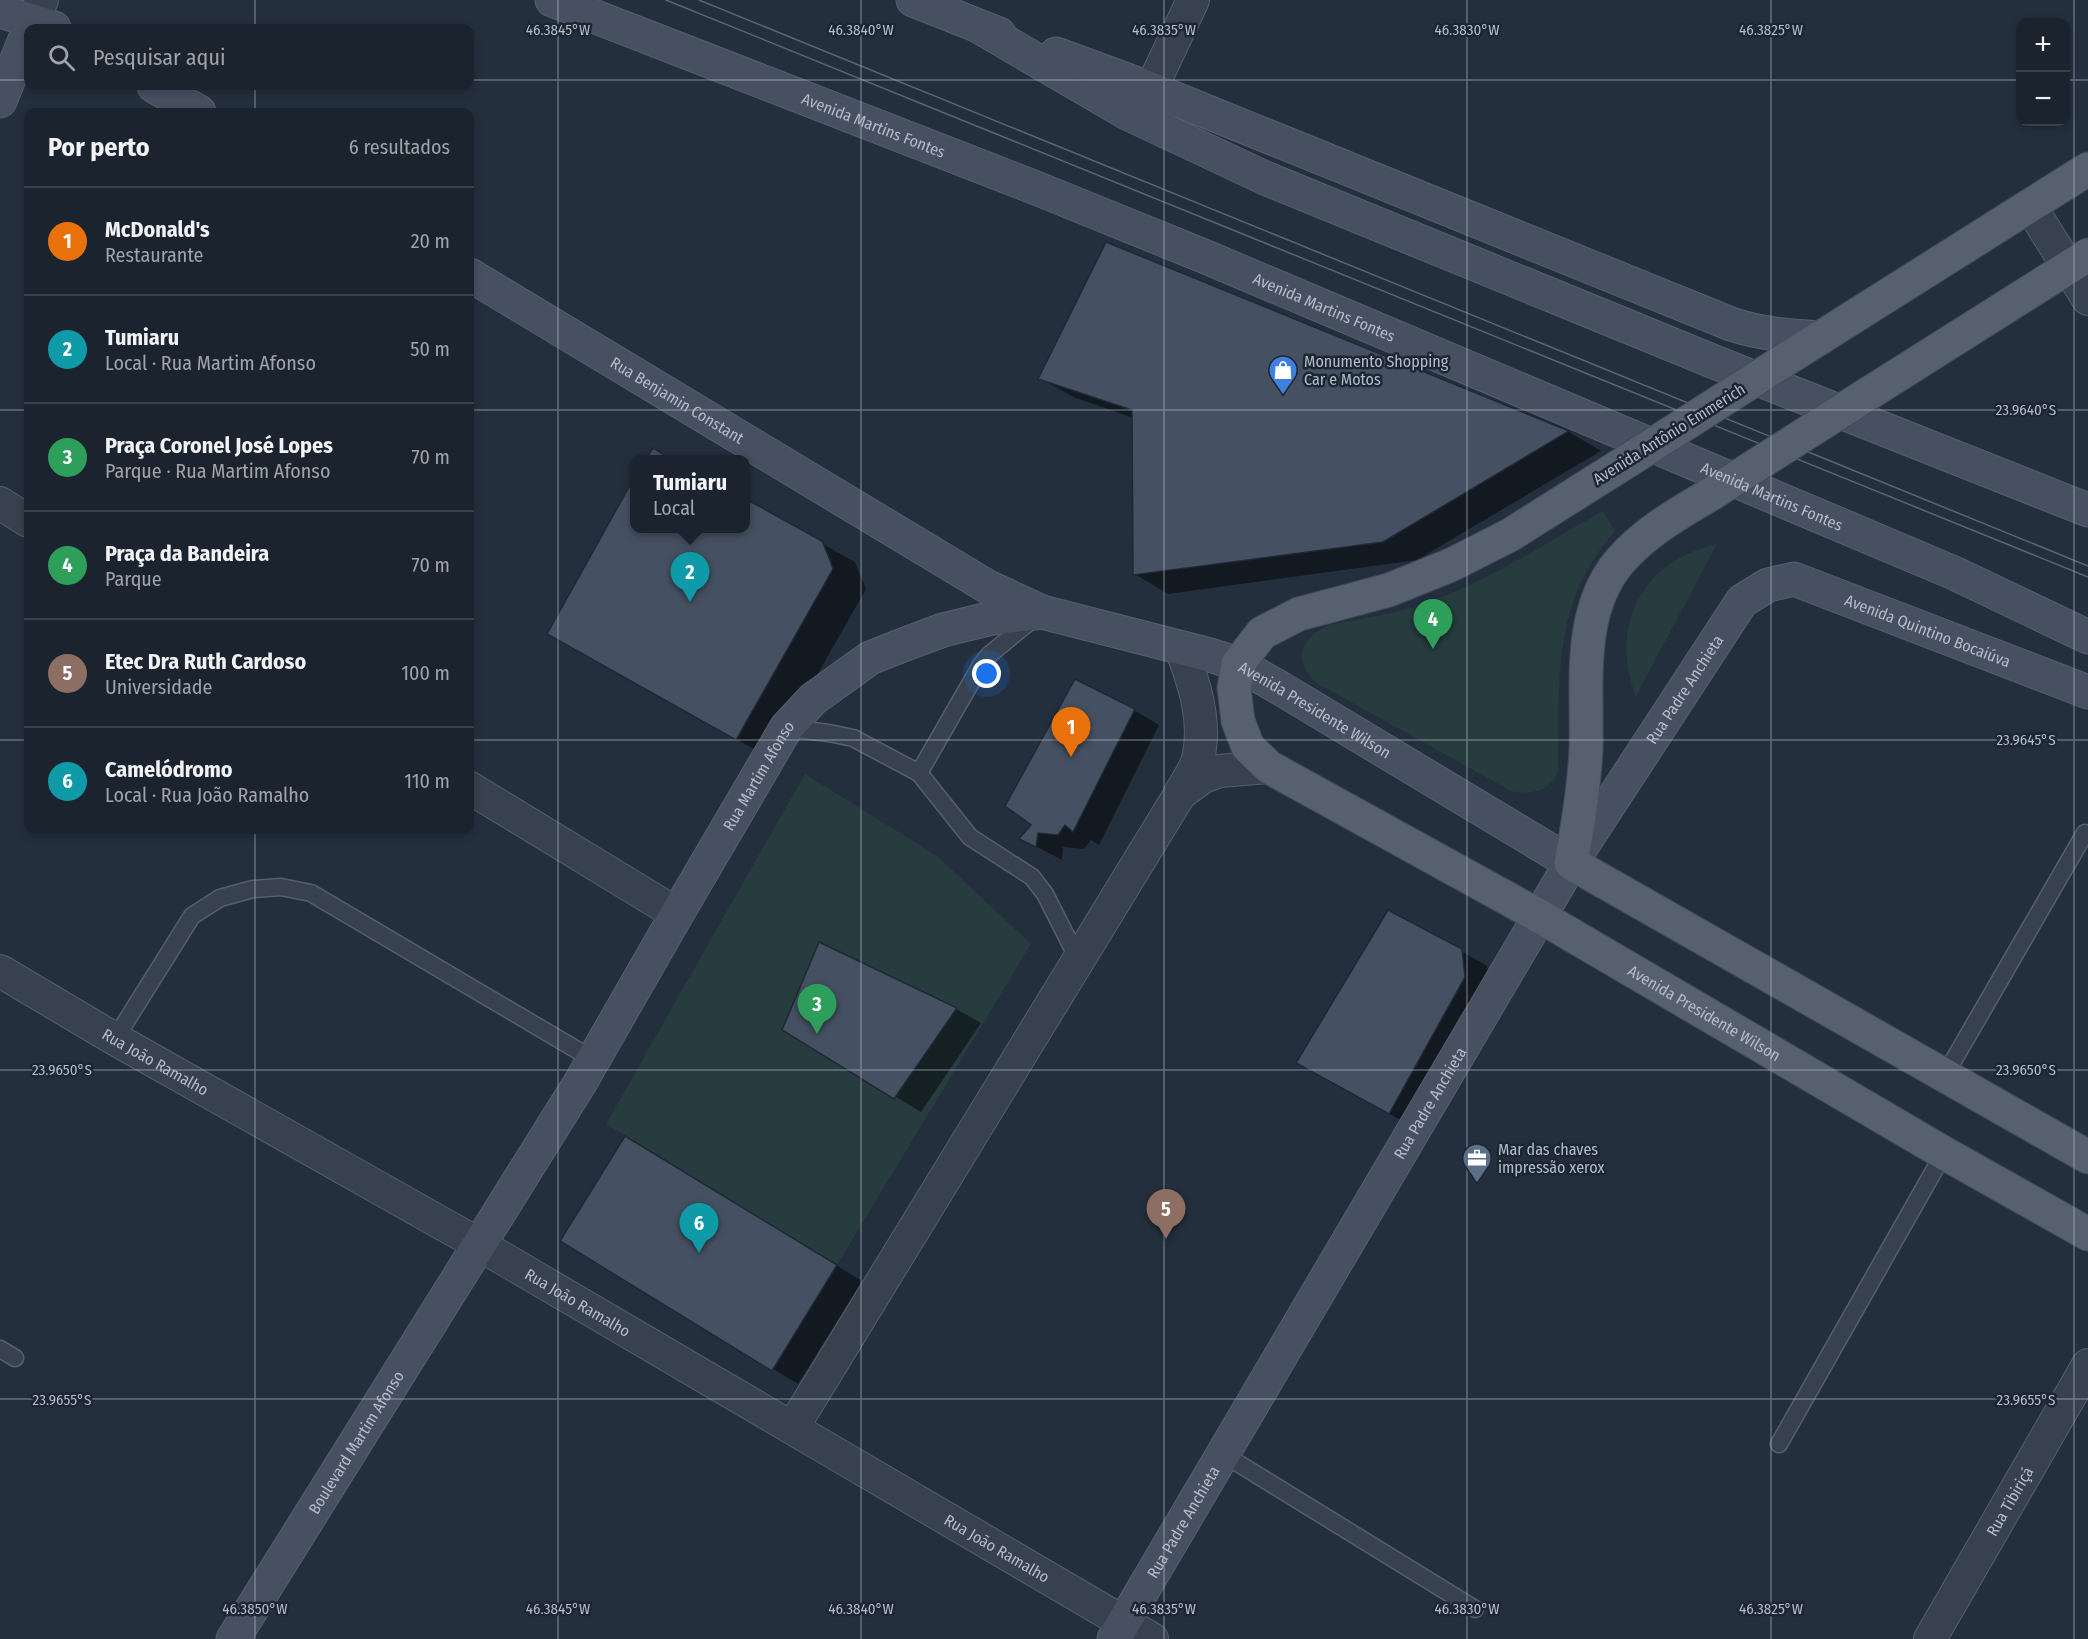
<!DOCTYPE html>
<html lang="pt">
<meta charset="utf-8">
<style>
body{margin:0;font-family:"Fira Sans Condensed",sans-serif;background:#282f3a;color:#f1f3f6}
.controls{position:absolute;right:18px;top:18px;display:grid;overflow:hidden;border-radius:12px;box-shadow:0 3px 9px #0003}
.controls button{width:54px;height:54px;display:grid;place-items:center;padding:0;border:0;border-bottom:2px solid #39404a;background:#1b232e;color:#f1f3f6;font:30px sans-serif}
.you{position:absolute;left:987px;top:674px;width:21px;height:21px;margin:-15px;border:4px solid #fff;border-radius:50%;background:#1a73e8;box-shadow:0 0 0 9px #1a73e833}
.badge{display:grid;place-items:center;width:39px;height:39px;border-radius:50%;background:#8ab4f8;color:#fff;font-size:20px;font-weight:700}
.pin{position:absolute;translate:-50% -50px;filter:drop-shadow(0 2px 3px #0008)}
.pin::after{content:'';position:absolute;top:32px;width:21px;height:18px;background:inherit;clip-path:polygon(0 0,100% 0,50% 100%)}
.popup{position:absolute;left:630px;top:455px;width:120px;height:78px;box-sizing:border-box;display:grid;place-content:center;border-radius:12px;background:#1b232e;filter:drop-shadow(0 2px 4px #0005);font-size:20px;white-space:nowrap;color:#a0a4aa}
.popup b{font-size:22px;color:#f1f3f6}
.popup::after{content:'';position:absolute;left:50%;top:100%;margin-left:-12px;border:12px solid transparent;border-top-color:#1b232e}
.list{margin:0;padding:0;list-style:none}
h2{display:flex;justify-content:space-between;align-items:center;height:78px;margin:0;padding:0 24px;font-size:26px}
h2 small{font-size:20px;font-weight:400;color:#a0a4aa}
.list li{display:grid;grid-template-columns:39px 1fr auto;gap:18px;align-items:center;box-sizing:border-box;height:108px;padding:0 24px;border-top:2px solid #39404a}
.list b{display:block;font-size:22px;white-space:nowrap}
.list p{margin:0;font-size:20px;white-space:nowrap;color:#a0a4aa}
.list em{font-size:20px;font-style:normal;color:#a0a4aa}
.icon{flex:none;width:33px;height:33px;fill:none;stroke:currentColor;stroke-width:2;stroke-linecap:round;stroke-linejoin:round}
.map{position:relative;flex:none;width:2088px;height:1639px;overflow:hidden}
.search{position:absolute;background:#1b232e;box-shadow:0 3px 9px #0003;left:24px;top:24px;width:450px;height:66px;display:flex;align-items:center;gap:15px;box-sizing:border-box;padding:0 21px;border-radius:12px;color:#a0a4aa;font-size:22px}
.panel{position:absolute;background:#1b232e;box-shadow:0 3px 9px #0003;left:24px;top:108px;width:450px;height:726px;border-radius:12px}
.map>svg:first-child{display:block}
.green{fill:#263c3f}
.shadow{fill:#0007}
.building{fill:#455162;stroke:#1f2835;stroke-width:1.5}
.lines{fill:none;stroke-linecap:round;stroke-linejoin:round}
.lane-casing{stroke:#565f6c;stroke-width:19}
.street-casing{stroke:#565f6c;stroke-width:34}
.secondary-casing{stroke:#565f6c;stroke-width:35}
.primary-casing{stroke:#414a57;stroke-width:35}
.lane{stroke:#38414e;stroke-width:16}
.street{stroke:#38414e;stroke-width:32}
.secondary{stroke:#465061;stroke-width:33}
.primary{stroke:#56606e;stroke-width:33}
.tram{stroke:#5a6575;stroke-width:1.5}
.primary-bridge-casing{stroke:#414a57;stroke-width:35;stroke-linecap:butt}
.primary-bridge{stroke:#56606e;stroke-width:33}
.ticks{fill:none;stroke:#b4bcc9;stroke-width:1.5;stroke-opacity:0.45}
.labels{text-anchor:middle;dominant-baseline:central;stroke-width:5;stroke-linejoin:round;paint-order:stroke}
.street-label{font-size:16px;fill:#b4bcc9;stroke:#1d2633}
.poi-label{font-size:16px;fill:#b4bcc9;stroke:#1d2633;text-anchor:start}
.ticks-label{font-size:15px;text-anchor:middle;fill:#b4bcc9;stroke:#1d2633;stroke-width:5;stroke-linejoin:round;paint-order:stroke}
</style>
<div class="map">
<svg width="2088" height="1639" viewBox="0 0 2088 1639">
<rect width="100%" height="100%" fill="#242f3e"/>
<path class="green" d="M1603,511L1615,531C1551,604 1560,680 1558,770C1551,792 1531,795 1511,791L1315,682C1293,658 1300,638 1329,625C1360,619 1393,614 1423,604C1487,582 1544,544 1603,511Z
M1717,544L1636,696C1608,626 1643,560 1717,544Z
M805,774L937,856L1031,944L837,1265L606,1124Z"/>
<path class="shadow" d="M1107,244L1569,432L1601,451L1417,560L1168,594L1135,574L1134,418L1073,397L1040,378Z
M634,483V528H746V501L855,562L866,589L770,758L549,634Z
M1134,710L1159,725L1099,845L1091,840L1084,849L1063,847L1062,860L1022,839Z
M1461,951L1487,966L1490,992L1415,1128L1323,1077Z
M956,1009L981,1023L921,1112L784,1029Z
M651,1152L862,1281L798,1384L562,1241Z"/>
<path class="building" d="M1106,242L1569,431L1383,542L1133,575L1132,410L1038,379Z
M653,448L673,460H645Z
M634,478V528H746V499L822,541L830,560L833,569L736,740L547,634Z
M1075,679L1135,709L1073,832L1065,825L1058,835L1038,833L1036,847L1019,839L1031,825L1005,806Z
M1388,910L1462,949L1465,977L1389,1114L1296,1063Z
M819,942L957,1008L894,1099L782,1030Z
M625,1136L837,1265L772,1371L560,1241Z"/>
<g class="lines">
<g class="lane-casing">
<path id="lane" d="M786,728L829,733L853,738L919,773L970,837L1032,877L1045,894L1078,959
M919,773L981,665L989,655L1034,618
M115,1039L192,916L220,898L253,889L281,887L311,893L594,1060
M1945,1075L2085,833
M0,1349L15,1358
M1779,1444L1944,1153
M1223,1454L1475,1609"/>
</g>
<g class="street-casing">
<g id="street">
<path d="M33,20L42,0"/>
<path d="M1151,89L1193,0"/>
<path d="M2030,206L2088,299"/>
<path d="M0,503L28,521"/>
<path d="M470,788L677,914"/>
<path d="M1180,793C1186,783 1195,770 1198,759C1207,721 1194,683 1181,648"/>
<path id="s1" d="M0,971L115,1039L480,1245L1152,1639"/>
<path d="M793,1427L1180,794L1203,777L1219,771L1269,767"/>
<path id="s2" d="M1930,1639L2088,1365"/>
</g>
</g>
<g class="secondary-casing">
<g id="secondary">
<path id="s3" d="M552,0L1036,188L1206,257L1954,573L2088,637"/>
<path d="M913,0L999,34"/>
<path d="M0,11L54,28"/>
<path d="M978,26L1127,113L1265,178L1717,363L2088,510"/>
<path d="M1056,54L1151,89L1731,324C1760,334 1790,336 1820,338"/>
<path d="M154,86L199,112"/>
<path d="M0,101L28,32"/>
<path id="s4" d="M470,275L988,587L1042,612"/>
<path id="s5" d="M233,1639L580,1083L677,914L786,728L813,699L870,658L903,645L943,630L992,618L1042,612L1210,655L1238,664L1280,688L1571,863"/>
<path id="s6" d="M1114,1639L1571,863L1742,601L1768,585L1794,579L2088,692"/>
</g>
</g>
<g class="primary-casing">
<g id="primary">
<path d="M1785,360L2088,169"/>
<path d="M1871,392L2088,255"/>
<path id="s7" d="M1629,460L1510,535L1451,565L1389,590L1299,614L1262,633L1238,664L1234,688L1238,721L1248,747L1269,767L1541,917L1944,1153L2088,1234"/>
<path d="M1711,494C1679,513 1645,532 1620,561C1576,612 1588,688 1586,750C1584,788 1578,825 1571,863L2088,1157"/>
</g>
</g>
<use href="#lane" class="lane"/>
<use href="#street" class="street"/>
<use href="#secondary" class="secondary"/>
<use href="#primary" class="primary"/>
<path class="tram" d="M666,0L2088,577
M699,0L2088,566"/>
<g class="primary-bridge-casing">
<path id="primary-bridge" d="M1629,460L1785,360
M1711,494L1871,392"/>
</g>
<use href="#primary-bridge" class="primary-bridge"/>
</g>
<path class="ticks" d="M255,0V28M558,0V1639M861,0V1639M1164,0V1639M1467,0V1639M1771,0V1639M2074,0V1639M0,80H28M470,80H2020M2066,80H2088M255,86V112M0,410H28M470,410H2088M0,740H28M470,740H2088M255,830V1639M0,1070H2088M0,1399H2088"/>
<defs>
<g id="shop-pin" transform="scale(1.5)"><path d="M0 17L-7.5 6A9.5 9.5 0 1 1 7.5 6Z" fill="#3f7fe0" stroke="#1d2633"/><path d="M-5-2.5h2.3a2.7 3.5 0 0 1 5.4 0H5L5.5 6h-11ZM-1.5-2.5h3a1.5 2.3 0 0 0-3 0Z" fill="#fff"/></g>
<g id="office-pin" transform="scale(1.5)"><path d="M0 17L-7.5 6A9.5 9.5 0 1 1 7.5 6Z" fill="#5c6f8a" stroke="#1d2633"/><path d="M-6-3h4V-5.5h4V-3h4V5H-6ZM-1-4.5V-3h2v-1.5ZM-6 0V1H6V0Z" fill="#fff"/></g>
</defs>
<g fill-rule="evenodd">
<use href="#shop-pin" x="1283" y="370"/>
<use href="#office-pin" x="1477" y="1158"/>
</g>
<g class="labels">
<g class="street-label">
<text stroke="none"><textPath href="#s3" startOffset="345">Avenida Martins Fontes</textPath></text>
<text stroke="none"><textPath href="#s3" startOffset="831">Avenida Martins Fontes</textPath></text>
<text stroke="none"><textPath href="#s4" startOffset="242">Rua Benjamin Constant</textPath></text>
<text transform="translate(1669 434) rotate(-32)">Avenida Antônio Emmerich</text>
<text stroke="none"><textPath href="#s3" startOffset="1317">Avenida Martins Fontes</textPath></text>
<text stroke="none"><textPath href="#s6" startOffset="1414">Avenida Quintino Bocaiúva</textPath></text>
<text stroke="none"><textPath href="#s6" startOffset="1108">Rua Padre Anchieta</textPath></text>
<text stroke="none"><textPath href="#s5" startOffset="1647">Avenida Presidente Wilson</textPath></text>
<text stroke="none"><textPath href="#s5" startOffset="1011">Rua Martim Afonso</textPath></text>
<text stroke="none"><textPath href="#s7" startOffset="1062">Avenida Presidente Wilson</textPath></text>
<text stroke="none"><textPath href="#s1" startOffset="180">Rua João Ramalho</textPath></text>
<text stroke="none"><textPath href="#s6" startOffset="622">Rua Padre Anchieta</textPath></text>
<text stroke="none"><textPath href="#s1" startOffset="666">Rua João Ramalho</textPath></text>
<text stroke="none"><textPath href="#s5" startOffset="232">Boulevard Martim Afonso</textPath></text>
<text stroke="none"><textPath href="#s2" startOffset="159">Rua Tibiriçá</textPath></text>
<text stroke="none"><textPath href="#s6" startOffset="136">Rua Padre Anchieta</textPath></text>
<text stroke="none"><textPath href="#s1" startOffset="1152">Rua João Ramalho</textPath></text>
</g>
<g class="poi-label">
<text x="1304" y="361">Monumento Shopping<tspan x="1304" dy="18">Car e Motos</tspan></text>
<text x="1498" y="1149">Mar das chaves<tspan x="1498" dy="18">impressão xerox</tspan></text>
</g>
</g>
<g class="ticks-label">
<text x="558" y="35">46.3845°W</text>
<text x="861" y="35">46.3840°W</text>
<text x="1164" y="35">46.3835°W</text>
<text x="1467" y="35">46.3830°W</text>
<text x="1771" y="35">46.3825°W</text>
<text x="2026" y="415">23.9640°S</text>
<text x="2026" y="745">23.9645°S</text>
<text x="62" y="1075">23.9650°S</text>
<text x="2026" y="1075">23.9650°S</text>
<text x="62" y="1405">23.9655°S</text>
<text x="2026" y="1405">23.9655°S</text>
<text x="255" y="1614">46.3850°W</text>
<text x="558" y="1614">46.3845°W</text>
<text x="861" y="1614">46.3840°W</text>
<text x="1164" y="1614">46.3835°W</text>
<text x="1467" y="1614">46.3830°W</text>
<text x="1771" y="1614">46.3825°W</text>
</g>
</svg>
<div class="controls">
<button>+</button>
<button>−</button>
</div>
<div class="you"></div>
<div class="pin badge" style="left:1071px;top:757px;background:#e8710a">1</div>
<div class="pin badge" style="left:690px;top:602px;background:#0f9aa8">2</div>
<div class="popup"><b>Tumiaru</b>Local</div>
<div class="pin badge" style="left:817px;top:1034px;background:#2e9e5b">3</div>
<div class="pin badge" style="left:1433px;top:649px;background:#2e9e5b">4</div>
<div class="pin badge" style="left:1166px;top:1239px;background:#8d6e63">5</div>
<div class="pin badge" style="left:699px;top:1253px;background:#0f9aa8">6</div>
<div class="search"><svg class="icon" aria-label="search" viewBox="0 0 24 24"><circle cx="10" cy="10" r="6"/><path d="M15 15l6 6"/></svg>Pesquisar aqui</div>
<section class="panel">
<h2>Por perto<small>6 resultados</small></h2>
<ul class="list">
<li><span class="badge" style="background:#e8710a">1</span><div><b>McDonald's</b><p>Restaurante</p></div><em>20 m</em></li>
<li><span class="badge" style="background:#0f9aa8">2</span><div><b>Tumiaru</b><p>Local · Rua Martim Afonso</p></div><em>50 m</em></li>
<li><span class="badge" style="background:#2e9e5b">3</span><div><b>Praça Coronel José Lopes</b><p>Parque · Rua Martim Afonso</p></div><em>70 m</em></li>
<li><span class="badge" style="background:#2e9e5b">4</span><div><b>Praça da Bandeira</b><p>Parque</p></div><em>70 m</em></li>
<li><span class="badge" style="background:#8d6e63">5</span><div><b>Etec Dra Ruth Cardoso</b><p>Universidade</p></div><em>100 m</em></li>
<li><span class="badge" style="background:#0f9aa8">6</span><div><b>Camelódromo</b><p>Local · Rua João Ramalho</p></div><em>110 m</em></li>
</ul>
</section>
</div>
